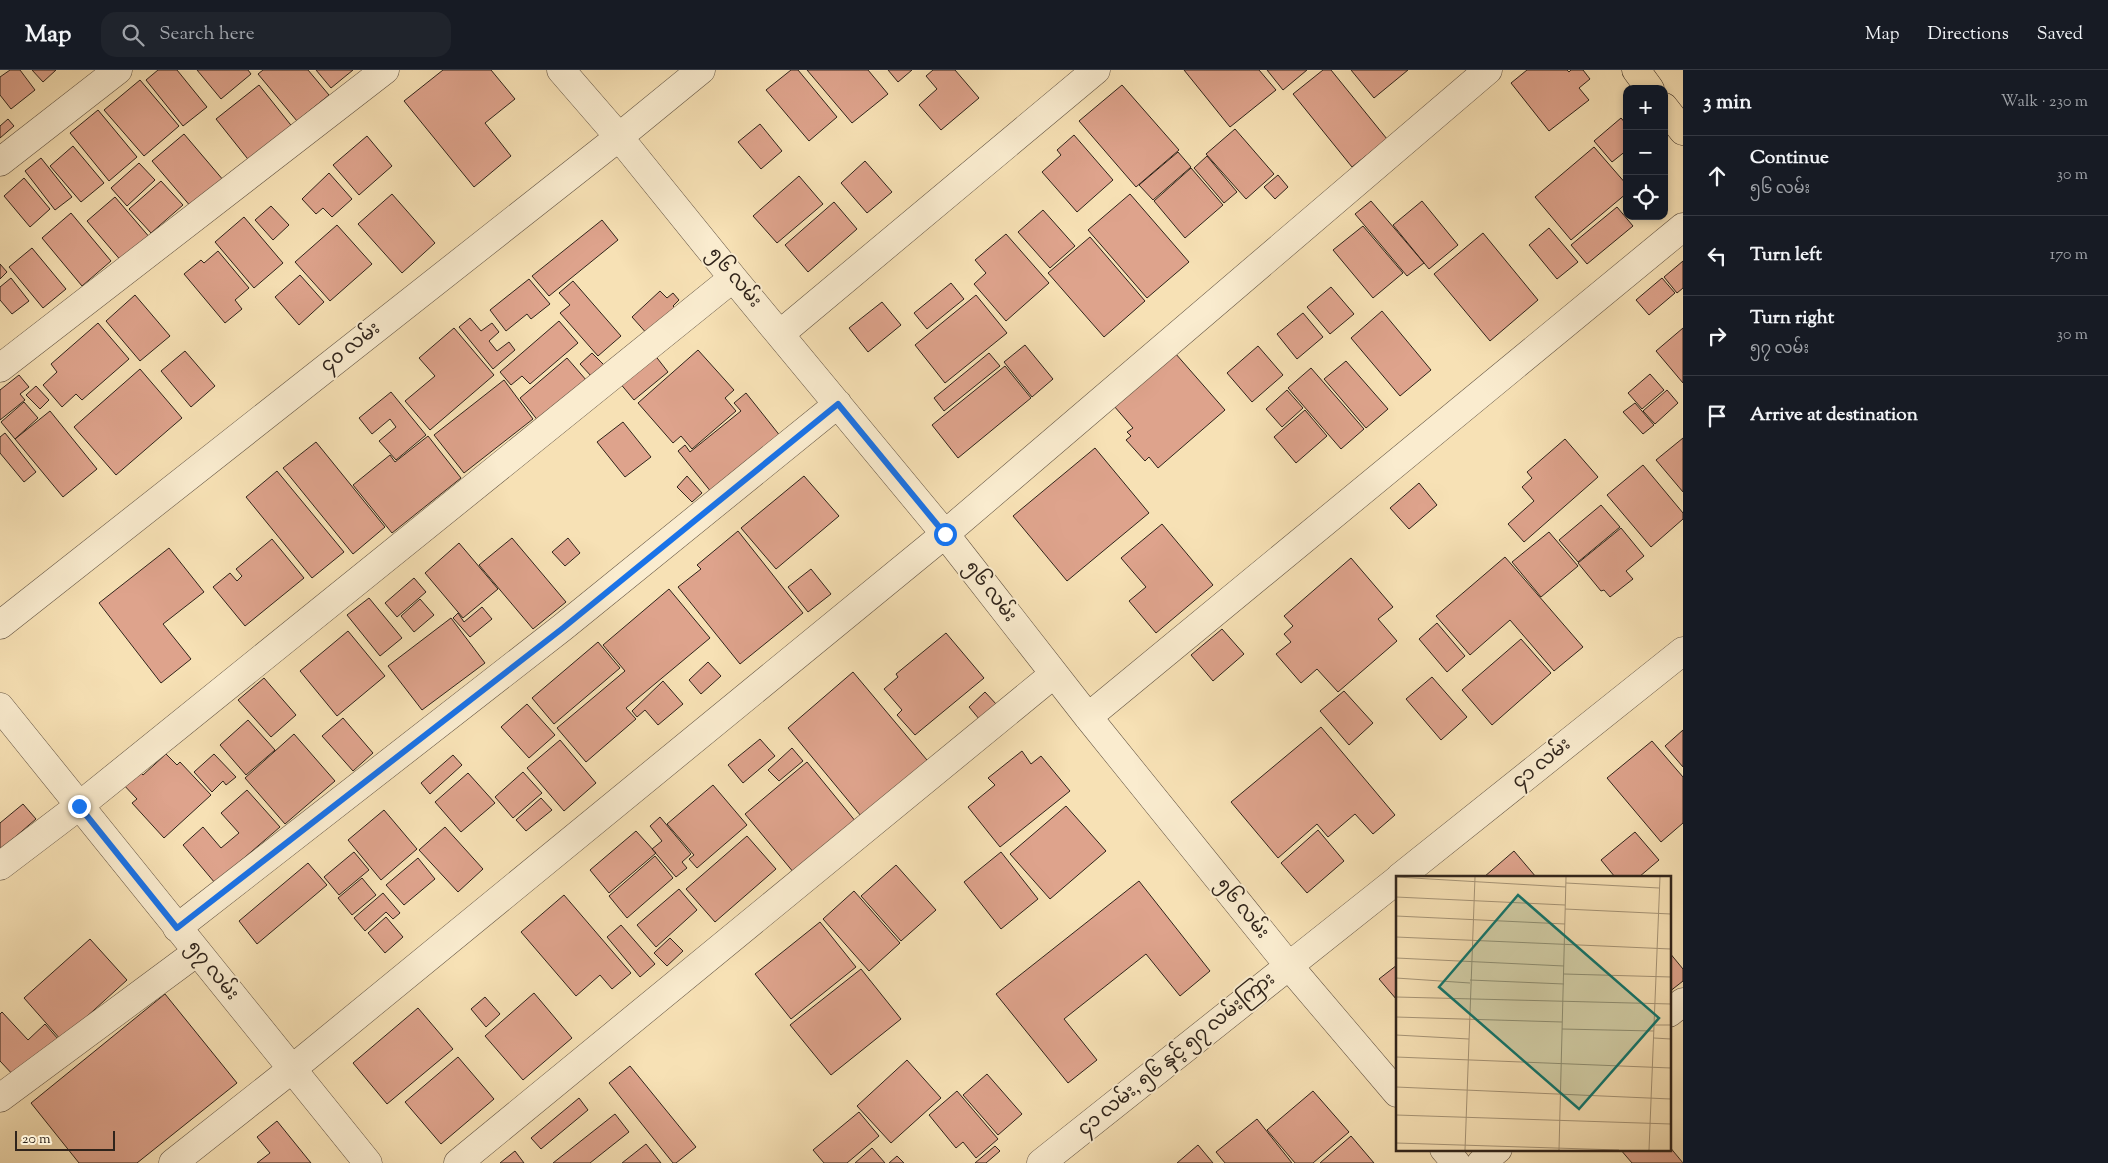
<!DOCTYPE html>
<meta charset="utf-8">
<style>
body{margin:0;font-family:"Sorts Mill Goudy","Noto Sans Myanmar",serif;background:#20242c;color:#f1f3f6}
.controls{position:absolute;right:15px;top:15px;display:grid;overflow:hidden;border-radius:10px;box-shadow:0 2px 8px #0003}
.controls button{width:45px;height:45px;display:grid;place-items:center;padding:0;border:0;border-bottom:1px solid #363941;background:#171b24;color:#f1f3f6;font:25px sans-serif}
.scale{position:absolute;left:15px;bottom:12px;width:100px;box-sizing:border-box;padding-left:5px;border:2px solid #30241b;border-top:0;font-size:14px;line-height:18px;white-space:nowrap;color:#30241b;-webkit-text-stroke:4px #faeccf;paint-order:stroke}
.stop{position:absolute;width:15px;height:15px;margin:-11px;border:4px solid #1a73e8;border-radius:50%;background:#fff}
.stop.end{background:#1a73e8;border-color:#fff;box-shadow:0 1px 5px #0008}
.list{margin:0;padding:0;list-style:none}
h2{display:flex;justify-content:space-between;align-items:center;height:65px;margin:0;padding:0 20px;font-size:21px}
h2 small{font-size:16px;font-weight:400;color:#9ea1a6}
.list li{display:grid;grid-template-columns:32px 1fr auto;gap:15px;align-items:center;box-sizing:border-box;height:80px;padding:0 20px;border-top:1px solid #363941}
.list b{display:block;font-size:19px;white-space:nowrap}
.list p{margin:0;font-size:16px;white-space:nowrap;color:#9ea1a6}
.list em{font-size:16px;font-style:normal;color:#9ea1a6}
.icon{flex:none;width:28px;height:28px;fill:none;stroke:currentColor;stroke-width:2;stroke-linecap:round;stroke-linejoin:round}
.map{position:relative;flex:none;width:1683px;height:1093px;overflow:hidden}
header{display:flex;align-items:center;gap:30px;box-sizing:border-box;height:70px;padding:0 25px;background:#171b24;border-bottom:1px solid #363941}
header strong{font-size:24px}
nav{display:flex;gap:28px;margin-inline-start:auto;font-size:18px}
.search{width:350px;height:45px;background:#20242c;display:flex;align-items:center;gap:12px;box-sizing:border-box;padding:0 18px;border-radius:15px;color:#9ea1a6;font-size:19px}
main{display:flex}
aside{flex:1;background:#171b24}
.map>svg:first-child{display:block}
.building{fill:#dea38c;stroke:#30241b}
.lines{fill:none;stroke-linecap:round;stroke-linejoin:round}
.minor-casing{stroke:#625342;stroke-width:29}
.major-casing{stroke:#30241b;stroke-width:29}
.minor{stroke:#faeccf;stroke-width:28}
.major{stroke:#f7e1b5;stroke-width:28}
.route{stroke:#1a73e8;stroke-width:6}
.labels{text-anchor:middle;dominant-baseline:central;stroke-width:4;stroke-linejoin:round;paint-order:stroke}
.street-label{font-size:19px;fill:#30241b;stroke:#faeccf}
.inset-road{fill:none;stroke:#a79577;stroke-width:1}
.view{fill:#0f766e;fill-opacity:0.15;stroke:#0f766e;stroke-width:2.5}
.inset-edge{fill:none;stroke:#30241b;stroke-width:2.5}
</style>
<header>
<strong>Map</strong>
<div class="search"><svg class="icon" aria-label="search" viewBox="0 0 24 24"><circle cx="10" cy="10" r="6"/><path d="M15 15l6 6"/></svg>Search here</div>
<nav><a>Map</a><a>Directions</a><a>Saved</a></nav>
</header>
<main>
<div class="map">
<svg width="1683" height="1093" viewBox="0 0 1683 1093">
<rect width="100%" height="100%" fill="#f7e1b5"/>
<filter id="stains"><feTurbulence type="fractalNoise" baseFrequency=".004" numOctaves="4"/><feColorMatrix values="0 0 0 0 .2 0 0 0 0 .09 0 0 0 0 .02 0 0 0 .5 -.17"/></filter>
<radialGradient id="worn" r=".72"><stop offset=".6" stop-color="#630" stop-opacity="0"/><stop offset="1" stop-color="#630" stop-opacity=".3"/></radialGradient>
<path class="building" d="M10,0H20L35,20L11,39L0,25V7Z
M32,0H56L43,12Z
M158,0H177L207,37L183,56L146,10Z
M197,0H248L251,4L221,29Z
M263,0H308L329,25L297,51L258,4Z
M316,0H353L331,18Z
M443,0H491L515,29L485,53L511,86L474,117L404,31Z
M791,0H798L837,47L809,71L766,20Z
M807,0H868L888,24L852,53Z
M888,0H912L898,12Z
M933,0H955L979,28L941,60L919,35L937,19L926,6Z
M1184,0H1259L1276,20L1230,57Z
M1267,0H1307L1283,20Z
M1323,0H1331L1387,69L1352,97L1293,24Z
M1351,0H1408L1374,28Z
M1527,0H1567L1569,2L1571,0H1583L1590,9L1579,18L1589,30L1549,61L1511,13Z
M140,10L179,56L144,86L104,40Z
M259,15L294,59L251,93L216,49Z
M1122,15L1179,80L1136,117L1079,51Z
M98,40L137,87L109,111L70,63Z
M1621,48L1627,55V80L1612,92L1594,71Z
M8,49L14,56L0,68V56Z
M760,54L782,81L761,99L738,72Z
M1235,59L1274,104L1246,129L1206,84Z
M184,64L224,111L192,138L152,91Z
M1074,65L1113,110L1077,142L1042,102L1061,85L1057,80Z
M367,66L392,96L359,125L333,95Z
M73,76L104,113L81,132L50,96Z
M1594,77L1627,115V123L1571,170L1535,127Z
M1178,82L1191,97L1153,130L1139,115Z
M1207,86L1237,122L1224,133L1194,98Z
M41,88L72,127L55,140L25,101Z
M865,91L892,122L867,143L841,113Z
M139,93L155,110L127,136L111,118Z
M1191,98L1223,135L1185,168L1154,131Z
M329,103L352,129L332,147L323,138L316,144L302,129Z
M1278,105L1288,117L1275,129L1264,117Z
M799,106L823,134L777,173L753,146Z
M24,108L50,139L30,157L4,126Z
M161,111L183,135L151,163L129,139Z
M392,124L435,173L402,203L358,154Z
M1130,124L1189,192L1147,228L1088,160Z
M115,127L151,169L123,193L87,151Z
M1371,131L1424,193L1407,206L1355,144Z
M1422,131L1458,175L1429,199L1393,155Z
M834,132L857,159L808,202L785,175Z
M271,136L289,155L273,170L255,150Z
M1617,137L1633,156L1587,194L1571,175Z
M1043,140L1075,176L1050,198L1018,162Z
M71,143L111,191L82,216L42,168Z
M244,147L283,193L254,218L215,172Z
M602,150L618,170L549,226L532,206Z
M337,155L372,194L330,231L295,192Z
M1363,156L1403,203L1373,228L1333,180Z
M1549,158L1578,192L1557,209L1529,175Z
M1483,163L1538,230L1490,271L1434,204Z
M1006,164L1049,213L1006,251L974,214L986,203L975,190Z
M1090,167L1145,231L1104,267L1048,203Z
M32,178L66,219L43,238L9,197Z
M218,181L249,218L235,230L242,239L225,253L184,204L201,190L204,193Z
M1683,191V218L1677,223L1664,207Z
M0,194L7,202L0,209Z
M300,205L324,232L299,255L275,227Z
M11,208L29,231L12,244L0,230V217Z
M1662,208L1675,223L1649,245L1636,230Z
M529,209L550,234L531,249L527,244L506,261L490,240Z
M573,211L621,266L598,286L560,243L570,235L559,223Z
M951,213L964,229L927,259L914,243Z
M1331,217L1354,244L1330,264L1307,237Z
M660,221L667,228L673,223L679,230L673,236L678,241L649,266L632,247Z
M135,225L170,266L140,291L106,251Z
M976,225L1007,263L945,313L915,275Z
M882,232L901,255L868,282L849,258Z
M1382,241L1431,300L1400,326L1351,268Z
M1303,243L1323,267L1297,289L1277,264Z
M470,248L481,261L492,253L499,262L489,271L497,281L509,272L515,280L493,299L459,257Z
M559,251L578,273L530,314L522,306L511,315L500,302Z
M98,253L129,289L82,330L76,324L62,337L43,315L57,302L51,294Z
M454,258L494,305L430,360L405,331L435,306L419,288Z
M1683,258V313L1656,281Z
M1025,275L1053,309L1032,327L1004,292Z
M1258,276L1283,305L1252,332L1227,303Z
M698,280L734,320L725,328L736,341L692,379L681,366L673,373L638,333Z
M185,281L215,316L191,337L161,301Z
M592,283L605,296L592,307L580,294Z
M989,283L1000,296L944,341L934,328Z
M1175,283L1225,340L1158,398L1149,387L1145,391L1126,370L1131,366L1127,362L1133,358L1114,336Z
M654,284L668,302L634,330L619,312Z
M567,288L587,311L539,352L520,328Z
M1346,291L1388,339L1366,358L1324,309Z
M1005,296L1031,328L958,388L932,355Z
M1311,298L1364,359L1341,379L1288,318Z
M140,299L182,348L116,405L74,357Z
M1650,304L1664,320L1642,339L1628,323Z
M19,305L29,317L20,324L25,330L0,350V320Z
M504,310L533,349L464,403L434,365Z
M36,316L49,330L40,339L26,325Z
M1287,320L1303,338L1282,357L1266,339Z
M1667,320L1678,333L1655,354L1643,341Z
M391,322L426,365L396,390L379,371L396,357L390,349L372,364L359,348Z
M746,323L781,367L712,423L678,381L685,375L690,382L741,341L734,333Z
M24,332L38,348L15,369L1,352Z
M1635,333L1654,355L1643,364L1623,342Z
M1305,340L1327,366L1296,393L1274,367Z
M50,341L97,399L63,427L15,369Z
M623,352L651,387L625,407L597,372Z
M5,363L36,402L24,412L0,383V367Z
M428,366L461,408L392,463L353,415L390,385L395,392Z
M1683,368V422L1656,390Z
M1565,369L1598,407L1524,472L1508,454L1534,431L1522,417L1532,408L1527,402Z
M316,372L385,457L353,484L283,398Z
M1095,378L1149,443L1067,511L1013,446Z
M1643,395L1683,443V449L1651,477L1607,425Z
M277,401L344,482L312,508L246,427Z
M687,406L702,423L692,432L677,417Z
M804,406L839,446L776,499L741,458Z
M1419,413L1437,435L1409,459L1390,438Z
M1601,435L1620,457L1578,492L1559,470Z
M1162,454L1213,515L1156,563L1129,531L1146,517L1121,488Z
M1621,458L1644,486L1626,501L1633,509L1610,527L1604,520L1601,521L1578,493Z
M738,461L803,543L740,594L678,517L701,499L697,495Z
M1549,462L1578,496L1541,527L1512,492Z
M512,468L566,532L533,559L479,495Z
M568,468L580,483L565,496L552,482Z
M272,469L304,508L245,556L213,517L230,503L237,511L242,506L236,499Z
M459,473L498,519L463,548L425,503Z
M169,478L204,522L163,554L191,589L161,613L99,533Z
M1505,487L1583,577L1554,601L1510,550L1470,585L1436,546Z
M1351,488L1393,537L1378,549L1397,571L1338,622L1317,599L1301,613L1276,584L1291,572L1284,564L1293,556L1284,546Z
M811,499L831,524L808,542L788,517Z
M414,508L426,522L397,547L385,533Z
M669,519L710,568L626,638L636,649L586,692L557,658L625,601L603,575Z
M369,528L402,568L380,586L347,545Z
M420,529L434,545L414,562L401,546Z
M482,537L492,549L470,567L453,548L458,543L464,552Z
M451,548L485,593L422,640L388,596Z
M1437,553L1465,586L1447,602L1419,569Z
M1222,559L1244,584L1213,611L1191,585Z
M348,561L385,606L337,646L300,601Z
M946,563L984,608L915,665L897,645L902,640L884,619L898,607L896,604Z
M1521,569L1551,603L1492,655L1462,620Z
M598,572L620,598L554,654L532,628Z
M708,592L721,606L701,624L689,610Z
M853,602L932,696L866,752L788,658Z
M1432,607L1467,647L1441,670L1406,629Z
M264,608L296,645L271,667L238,630Z
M663,611L683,634L658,655L645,640L637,647L632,641Z
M1344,621L1373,653L1349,675L1320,641Z
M985,622L997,635L980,650L969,637Z
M527,634L555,665L529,688L501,657Z
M343,648L373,683L353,701L322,666Z
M248,650L275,680L246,705L220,675Z
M1321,657L1395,745L1373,764L1355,744L1328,767L1317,754L1278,788L1231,732Z
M1683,660V697L1665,676Z
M294,664L335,711L285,754L245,708Z
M760,669L775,686L743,713L728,695Z
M560,670L596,713L564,741L527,698Z
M1652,671L1683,707V753L1661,772L1607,708Z
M792,678L803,691L779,711L768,700Z
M1022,681L1031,694L1041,686L1070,721L1000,777L968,737L995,715L988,708Z
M166,684L177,695L180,692L211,725L164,768L132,733L137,729L121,712L136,698L143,705Z
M214,684L236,707L226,715L223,711L212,722L194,702Z
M453,685L462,695L430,724L421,713Z
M807,692L861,758L799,809L745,744Z
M523,702L542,723L513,748L495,727Z
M468,703L495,733L461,762L435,732Z
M713,715L747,755L697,798L689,789L694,785L667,754Z
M247,720L280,757L215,813L183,775L203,757L221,778L239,763L221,743Z
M541,728L552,740L526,761L516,750Z
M23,734L36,749L0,780V753Z
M1066,736L1106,781L1050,829L1010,784Z
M384,740L417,779L381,810L348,770Z
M660,747L691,784L682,792L687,798L676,807L652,779L662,771L650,756Z
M445,757L483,799L458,822L419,780Z
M1318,760L1344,791L1307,823L1281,793Z
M636,761L656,783L609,823L590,800Z
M1635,762L1659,790L1639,807H1615L1601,790Z
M747,766L776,799L715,852L686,819Z
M1514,781L1536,807H1484Z
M354,782L369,800L339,825L324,807Z
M1001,782L1038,829L1001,859L964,812Z
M655,786L673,808L627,848L609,826Z
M418,788L435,809L404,835L386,815Z
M308,793L327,815L257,874L239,851Z
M896,795L936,840L901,871L861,826Z
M362,808L376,825L352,845L338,828Z
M1139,811L1210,901L1180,926L1146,884L1064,949L1097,990L1068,1013L996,924Z
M679,819L697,840L656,877L637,855Z
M854,821L900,873L869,901L823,849Z
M383,823L400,843L393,849L386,842L365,861L354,848Z
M564,825L631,903L612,919L600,905L576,926L521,862Z
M386,847L403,867L385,883L368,863Z
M820,852L856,897L791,949L755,904Z
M621,855L655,894L640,907L607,867Z
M670,868L683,881L667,896L654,883Z
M90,869L127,910L61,970L24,928Z
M1669,882L1683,899V911L1669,922Z
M1397,895V930L1379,909Z
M861,899L901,949L831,1005L790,955Z
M534,923L572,968L523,1010L485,966Z
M165,924L237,1013L137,1093H79L31,1033Z
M485,927L500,944L486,957L471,939Z
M418,938L453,979L387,1034L353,993Z
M2,942L28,970L45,954L58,969L16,1008L0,991V944Z
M458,987L494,1029L441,1074L405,1032Z
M907,990L941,1028L891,1073L857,1036Z
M630,996L696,1077L676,1093H673L609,1013Z
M987,1004L1022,1044L998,1065L963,1025Z
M957,1021L998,1069L976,1088L963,1072L956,1078L929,1045Z
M1313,1021L1349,1062L1313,1093H1295L1267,1060Z
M579,1028L588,1040L541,1079L531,1068Z
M859,1042L879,1066L847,1093H824L813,1080Z
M615,1044L629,1062L590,1093H553Z
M1257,1049L1292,1093H1225L1216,1082Z
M277,1051L311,1093H257L270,1083L257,1067Z
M1351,1066L1374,1093H1320Z
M646,1074L661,1093H622Z
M1198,1075L1213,1093H1177Z
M995,1076L1000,1081L986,1093H975Z
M1669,1076L1683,1093H1632L1620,1079H1669Z
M872,1078L885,1093H855Z
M515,1081L524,1093H500Z
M897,1086L904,1093H889Z"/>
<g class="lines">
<g class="minor-casing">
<path id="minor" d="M561,0L619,67L733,208L945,464L1088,647L1289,896L1397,1023
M0,92L118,0
M780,264L1096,0
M0,298L385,0
M0,555L619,67L701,0
M0,637L368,1093
M1088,647L1683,157
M0,796L79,736L733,208
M1400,807L1683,581
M177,858L563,557L838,334
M1669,943L1683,932
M0,1028L197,882
M1444,1079L1456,1093
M173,1093L292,999L945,464L1488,0
M458,1093L1054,604
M1041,1093L1397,810
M1481,1093L1498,1079"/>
</g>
<g class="major-casing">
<path id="major" d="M1636,0L1650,19
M1664,37L1683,61"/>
</g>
<use href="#minor" class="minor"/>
<use href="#major" class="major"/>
</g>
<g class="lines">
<path class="route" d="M79,736L177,858L563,558L838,334L945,464"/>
</g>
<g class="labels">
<g class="street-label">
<text transform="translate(734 208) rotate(50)">၅၆ လမ်း</text>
<text transform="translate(351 278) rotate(-38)">၄၀ လမ်း</text>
<text transform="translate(990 522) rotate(52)">၅၆ လမ်း</text>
<text transform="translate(1542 694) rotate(-39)">၄၁ လမ်း</text>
<text transform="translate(1242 839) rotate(51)">၅၆ လမ်း</text>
<text transform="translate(212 901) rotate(51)">၅၇ လမ်း</text>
<text transform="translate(1177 985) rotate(-39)">၄၁ လမ်း, ၅၆ နှင့် ၅၇ လမ်းကြား</text>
</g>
</g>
<g transform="translate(1396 806)">
<rect width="275" height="275" fill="#f7e1b5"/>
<path class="inset-road" d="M0,1L170,11M170,7L263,12M0,21L169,29M169,33L275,38M0,40L169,48M0,61L275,73M0,82L168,90M168,98L275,101M0,102L74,107M74,104L168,108M0,121L275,128M0,141L166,146M258,149H275M166,153L258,155M0,159L73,163M258,162L275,163M0,181L275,192M0,211L275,223M0,239L275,248M0,267L223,274M69,274L79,1M163,274L170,1M253,274L264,1"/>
<path class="view" d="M122,19L263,142L183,233L43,111Z"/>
<rect width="275" height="275" class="inset-edge"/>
</g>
<rect width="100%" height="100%" filter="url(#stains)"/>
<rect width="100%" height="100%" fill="url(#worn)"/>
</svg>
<div class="controls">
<button>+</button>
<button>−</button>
<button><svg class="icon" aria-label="locate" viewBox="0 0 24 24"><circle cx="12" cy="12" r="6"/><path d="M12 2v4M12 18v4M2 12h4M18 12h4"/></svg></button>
</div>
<div class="scale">20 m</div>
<div class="stop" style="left:945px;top:464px"></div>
<div class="stop end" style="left:79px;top:736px"></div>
</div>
<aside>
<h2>3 min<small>Walk · 230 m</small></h2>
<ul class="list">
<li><svg class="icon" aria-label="ahead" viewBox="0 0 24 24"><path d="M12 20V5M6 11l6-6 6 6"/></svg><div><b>Continue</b><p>၅၆ လမ်း</p></div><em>30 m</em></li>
<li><svg class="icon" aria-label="left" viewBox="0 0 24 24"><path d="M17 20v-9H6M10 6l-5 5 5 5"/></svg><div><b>Turn left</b></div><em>170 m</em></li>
<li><svg class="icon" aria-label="right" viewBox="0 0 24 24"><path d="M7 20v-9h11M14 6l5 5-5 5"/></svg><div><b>Turn right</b><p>၅၇ လမ်း</p></div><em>30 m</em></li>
<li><svg class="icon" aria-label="arrive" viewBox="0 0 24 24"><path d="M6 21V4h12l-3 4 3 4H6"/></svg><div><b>Arrive at destination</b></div></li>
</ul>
</aside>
</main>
